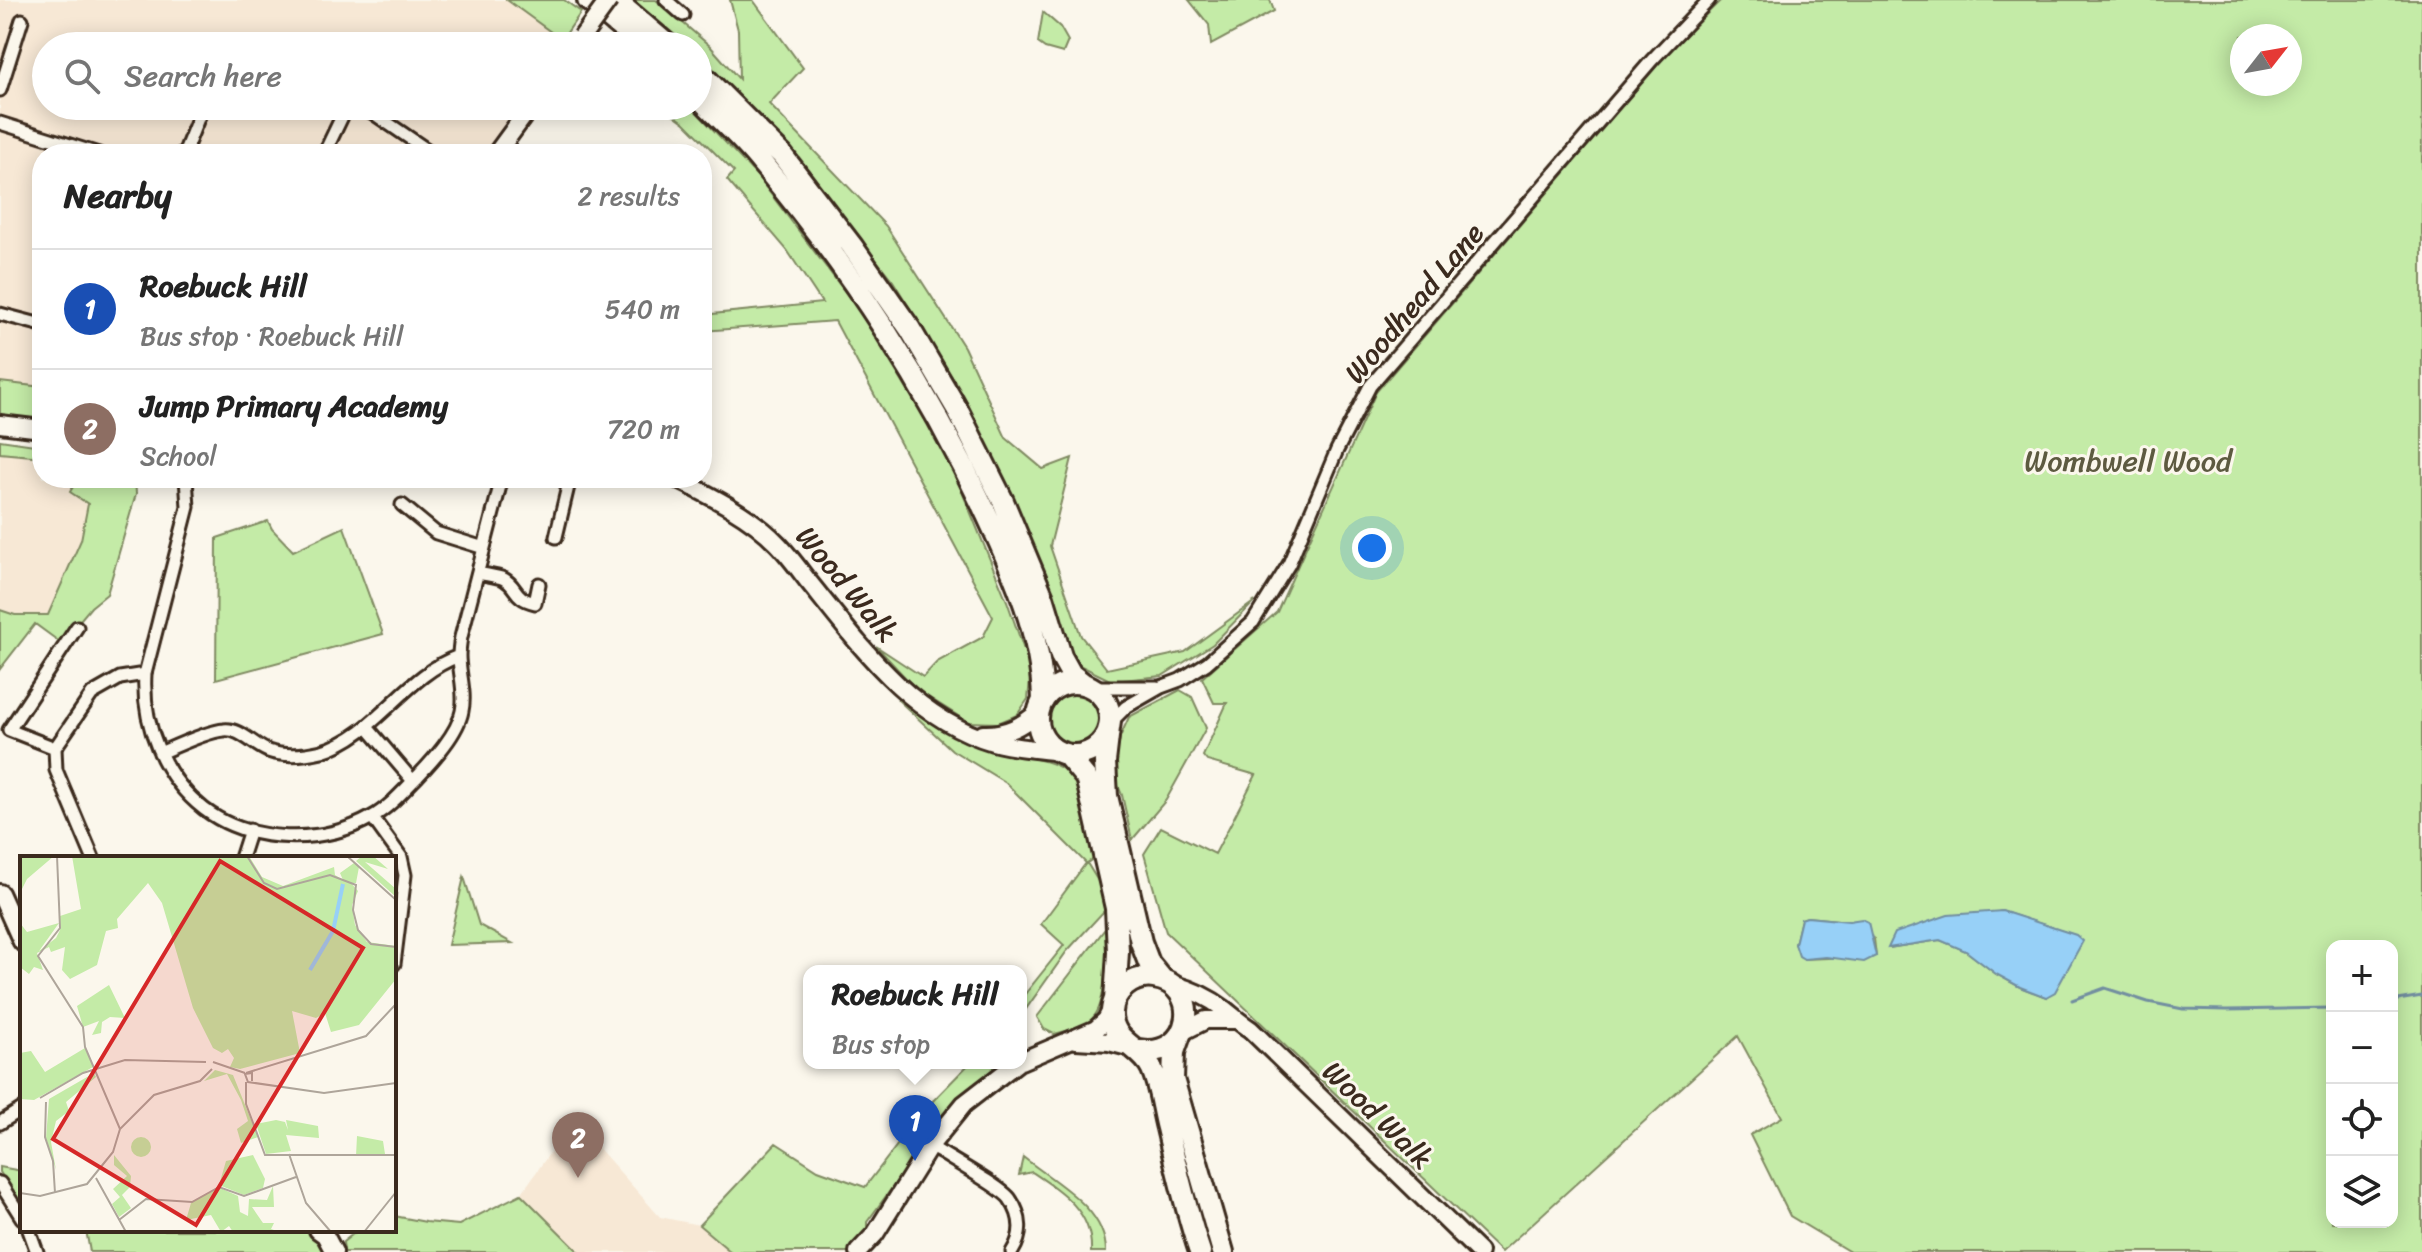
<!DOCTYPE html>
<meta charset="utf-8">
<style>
body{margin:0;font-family:Sriracha,sans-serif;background:#f6f6f6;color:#222}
.controls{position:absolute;right:24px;bottom:24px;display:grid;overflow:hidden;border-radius:16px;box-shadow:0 4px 20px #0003}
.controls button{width:72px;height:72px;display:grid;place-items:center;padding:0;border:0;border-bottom:2px solid #e0e0e0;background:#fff;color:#222;font:40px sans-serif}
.compass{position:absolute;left:2230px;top:24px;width:72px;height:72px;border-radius:50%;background:#fff;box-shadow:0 4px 20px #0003;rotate:59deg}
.you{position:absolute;left:1372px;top:548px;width:28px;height:28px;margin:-20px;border:6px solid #fff;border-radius:50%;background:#1a73e8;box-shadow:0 0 0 12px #1a73e833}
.badge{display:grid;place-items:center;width:52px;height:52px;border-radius:50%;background:#3b2a1e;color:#fff;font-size:26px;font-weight:700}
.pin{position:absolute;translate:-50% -66px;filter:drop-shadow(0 2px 4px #0008)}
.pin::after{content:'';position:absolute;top:42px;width:28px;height:24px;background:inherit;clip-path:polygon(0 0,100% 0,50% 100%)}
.popup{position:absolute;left:803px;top:965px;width:224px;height:104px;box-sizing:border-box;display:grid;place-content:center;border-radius:16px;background:#fff;filter:drop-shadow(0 2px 6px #0005);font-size:26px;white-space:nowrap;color:#767676}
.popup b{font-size:30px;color:#222}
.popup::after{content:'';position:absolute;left:50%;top:100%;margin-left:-16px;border:16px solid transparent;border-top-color:#fff}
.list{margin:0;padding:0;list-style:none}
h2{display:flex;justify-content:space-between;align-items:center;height:104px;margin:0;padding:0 32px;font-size:34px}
h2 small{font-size:26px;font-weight:400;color:#767676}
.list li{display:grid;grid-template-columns:52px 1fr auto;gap:24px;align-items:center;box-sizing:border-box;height:120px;padding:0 32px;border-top:2px solid #e0e0e0}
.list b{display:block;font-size:30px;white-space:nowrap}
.list p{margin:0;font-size:26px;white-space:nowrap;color:#767676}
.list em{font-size:26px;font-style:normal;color:#767676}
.icon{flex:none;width:44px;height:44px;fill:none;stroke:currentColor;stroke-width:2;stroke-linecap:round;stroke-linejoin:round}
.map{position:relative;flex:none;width:2422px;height:1252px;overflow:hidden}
.search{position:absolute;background:#fff;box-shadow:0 4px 20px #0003;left:32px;top:32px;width:680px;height:88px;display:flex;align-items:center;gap:20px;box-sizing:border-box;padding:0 28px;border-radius:44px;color:#767676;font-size:30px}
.panel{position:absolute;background:#fff;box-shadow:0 4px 20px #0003;left:32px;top:144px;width:680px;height:344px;border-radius:32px}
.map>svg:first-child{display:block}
.built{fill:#f7e8d5}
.green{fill:#c4eba7;stroke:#808a62;stroke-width:2;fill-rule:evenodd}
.water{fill:#97d0f7;stroke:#728ea0;stroke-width:2}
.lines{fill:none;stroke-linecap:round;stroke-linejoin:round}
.stream{stroke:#728ea0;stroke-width:3}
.street-casing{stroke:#3b2a1e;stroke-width:17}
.secondary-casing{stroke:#3b2a1e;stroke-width:22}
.highway-casing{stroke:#3b2a1e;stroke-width:26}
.street{stroke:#fbf7ec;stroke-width:11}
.secondary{stroke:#fbf7ec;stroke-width:16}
.highway{stroke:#fbf7ec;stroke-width:20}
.secondary-bridge-casing{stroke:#3b2a1e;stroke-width:22;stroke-linecap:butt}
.secondary-bridge{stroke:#fbf7ec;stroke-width:16}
.labels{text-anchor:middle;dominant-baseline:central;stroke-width:6;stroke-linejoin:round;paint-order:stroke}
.street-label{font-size:30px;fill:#3b2a1e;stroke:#fbf7ec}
.park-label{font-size:30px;fill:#5d5a40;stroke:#fbf7ec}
.inset-river{fill:none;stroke:#97d0f7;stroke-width:4}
.inset-road{fill:none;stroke:#aea59a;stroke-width:2}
.view{fill:#d62828;fill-opacity:0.15;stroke:#d62828;stroke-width:4}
.inset-edge{fill:none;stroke:#3b2a1e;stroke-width:4}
</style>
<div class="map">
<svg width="2422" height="1252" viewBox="0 0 2422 1252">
<rect width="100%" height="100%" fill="#fbf7ec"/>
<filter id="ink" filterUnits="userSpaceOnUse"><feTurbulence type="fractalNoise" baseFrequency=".0125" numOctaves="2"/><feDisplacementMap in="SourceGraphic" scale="16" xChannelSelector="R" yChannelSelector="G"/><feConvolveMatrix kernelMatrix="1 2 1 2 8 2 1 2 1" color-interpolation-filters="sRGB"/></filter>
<g filter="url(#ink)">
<path class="built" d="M0,0H507L562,40L558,46H46V106H517L484,154H42V387L0,382Z
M0,453L42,457V478H76L70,492L88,504L81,540L48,615H15L0,609Z
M579,1126L660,1217L699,1225L731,1252H579L521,1194L556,1144Z"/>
<path class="green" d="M507,0H564L581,12L562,40Z
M633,0H656L710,46L739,79L738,30L730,0H753L803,68L769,104L886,226L964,347L1006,438L1043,469L1072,458L1050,546L1081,636L1107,669L1185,652L1255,601L1213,644L1162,676L1112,681L1077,664L1048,583L1008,490L962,393L893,281L801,165L718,77L698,58V46H684Z
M1189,0H1270L1274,11L1211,45L1209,25Z
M1721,0H2422V1252H1850L1790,1216L1750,1135L1782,1117L1738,1036L1501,1252L1166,932L1144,854L1161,827L1215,854L1256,775L1207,761L1203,756L1227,703H1214L1202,678L1277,612L1376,392L1673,47ZM2242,36H2290V84H2242ZM2001,911L2075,935L2046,997L2020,987L1996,974L1966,951L1940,940L1889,948ZM1807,917L1849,921L1874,939L1876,956L1804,959L1795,944L1801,919ZM2332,946H2392V1222H2332Z
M1043,12L1060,27L1068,41L1063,53L1045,48L1038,43Z
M662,106H691L757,176L858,309L947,455L1007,601L1031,670L1028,699L1017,715L998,723L968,722L917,690L876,646L923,677L937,662L983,637L993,617L835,321L702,331V315L822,303L787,250L727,180L734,172L685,123Z
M0,382L42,387V421L0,417Z
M0,440L42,446V457L0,453Z
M101,478H135L136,494L107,594L91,607L61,643L35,624L0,669V610L15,615H48L81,540L88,504L70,492L74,485L95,484Z
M268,521L272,529L293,551L344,527L383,634L216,679L217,538Z
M1180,690L1192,697L1206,728L1166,800L1132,840L1122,795L1113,774L1120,737L1129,717Z
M1047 718a27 27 0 1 1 54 0a27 27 0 1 1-54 0Z
M897,699C924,717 951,738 983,748C1008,756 1052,756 1071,775C1087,792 1090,834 1096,857L1087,863L1101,886L1105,910L1067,951L1021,1016V999L1064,945L1041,924L1086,863L1006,783L952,750Z
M464,877L479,925L512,943L448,945Z
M1108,925C1107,945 1107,1000 1095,1015C1086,1028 1068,1030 1054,1034L1044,1029L1037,1017Z
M970,1063H1001L957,1099L867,1222V1235L852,1252H731L699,1225L776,1143L818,1170L865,1187L924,1110Z
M1023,1157C1054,1182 1106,1208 1106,1252H1091C1093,1212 1062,1192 1032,1172L1019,1175Z
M0,1167L22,1171V1208L0,1172Z
M521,1194L579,1252H344L343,1242L358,1230H394V1216L426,1222L459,1225Z
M86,1230H309L327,1247V1252H90Z"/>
<path class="water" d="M2002,911L2076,935L2083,941L2055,992L2046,997L2020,987L1996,974L1966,951L1940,940L1888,948L1895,933L1948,915Z
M1807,917L1849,921L1862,919L1868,922L1876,956L1864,962L1826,957L1804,959L1799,956L1795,944L1801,919Z"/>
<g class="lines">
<path class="stream" d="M2072,1000L2105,988L2148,1002L2183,1009L2227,1010L2332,1008
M2392,1001L2422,996"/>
<g class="street-casing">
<path id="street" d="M666,0L683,15
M0,90L22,20
M359,106L373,113L433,154
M0,123L99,154
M181,154L185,151L203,106
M324,154L347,106
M0,314L42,325
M186,478L188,507L145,674C142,724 163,777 204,809C250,844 323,845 372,817C390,807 404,790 418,776C433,760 458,733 462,711C466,693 459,673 459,656C459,650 460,643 461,637L502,478
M402,505L436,533L484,548
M556,537L570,478
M478,573C486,575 497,576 504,579C518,587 513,598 535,603L539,584
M1090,687H1157
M1110,723L1126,707L1161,687L1180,680L1207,663L1253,622L1289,564L1337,450L1370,386L1652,60L1709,0
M367,727L413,781
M55,748L9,730L77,627
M160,753C176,746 208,731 224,730C240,728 253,745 268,751C285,757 305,755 322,751C377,735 405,675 459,656
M372,817L401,857L405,875L394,964
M93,858L56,770L55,748L92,694L120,678L145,674
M241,858L250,830
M0,1123L22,1109
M930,1146C945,1156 1003,1188 1010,1199C1022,1216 1023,1235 1012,1252
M0,1183L22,1218
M29,1230L37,1252"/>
</g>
<g class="secondary-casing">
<path id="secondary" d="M496,154L531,106
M0,424L42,429
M675,478C709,495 750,515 777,543C788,554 798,568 808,581C859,644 911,718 993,742C1014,748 1038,749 1059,752
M983,734C1006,735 1022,726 1038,712
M0,893L22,942
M1172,984C1190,989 1210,998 1224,1009C1233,1016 1240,1023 1250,1029L1479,1252
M1182,1032L1206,1020H1235
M1076,1040L1109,1042L1132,1048
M1021,1061L1096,1029L1106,1020L1113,1006
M318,1230L325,1235L334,1252
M858,1252L875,1234L930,1146L964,1104L1017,1063"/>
</g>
<g class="highway-casing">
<path id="highway" d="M588,0L643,46
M615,0L669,46
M698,71L782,155L852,246L910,329L957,409L1003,501L1043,597L1061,656L1071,674L1085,685
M698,96C719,118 742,138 761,162C853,272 926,385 987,515C1014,573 1042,636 1043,701
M1038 719a36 36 0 1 1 72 0a36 36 0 1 1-72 0Z
M1109,728L1105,762L1107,796L1141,942L1149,963L1163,980
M1066,754L1086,778L1089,789L1116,908L1118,952L1115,1000
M1180,1035L1174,1052L1173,1079L1223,1252
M1139,1050C1193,1060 1204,985 1154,978C1133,975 1113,991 1112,1012C1110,1042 1142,1046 1152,1069C1160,1087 1162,1109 1167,1128C1177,1170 1186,1211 1200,1252"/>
</g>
<use href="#street" class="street"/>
<use href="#secondary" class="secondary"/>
<use href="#highway" class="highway"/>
<g class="secondary-bridge-casing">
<path id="secondary-bridge" d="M582,37L609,0"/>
</g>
<use href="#secondary-bridge" class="secondary-bridge"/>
</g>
</g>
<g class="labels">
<g class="street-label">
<text transform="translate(1414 303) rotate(-50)">Woodhead Lane</text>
<text transform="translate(847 584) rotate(50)">Wood Walk</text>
<text transform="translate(1378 1115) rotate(44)">Wood Walk</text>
</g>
<g class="park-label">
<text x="2128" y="461">Wombwell Wood</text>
</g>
</g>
<g transform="translate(20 856)">
<rect width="376" height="376" fill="#fbf7ec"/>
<path d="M0,0H34L7,23L0,37ZM52,0H229L242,21L263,30L314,11L315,19L323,24L320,17L334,7L339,11L336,27H331L338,35L332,49L335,69L347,86L376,90V123L339,169L311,176L305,157L296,162L272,155L280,197L220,213L210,211L214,202L208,193L202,197L193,192L173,152L142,47L128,27L97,63L98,72L86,75L77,109L50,123L42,114L45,91L31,96L29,91L17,97L23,114L14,111L9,118L0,111V67L7,76L39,67L19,95L36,82L40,74V60L61,53ZM342,0H353L368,13L345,6L376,33V41L336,5ZM89,129L105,162L90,161L82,166L81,177L72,179L79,165L63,171L57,150ZM65,192L73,211L14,244L0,243V197L11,195L25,216ZM195,214L213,219L238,281L221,287L217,273L228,265L221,244L207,218L184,225ZM74,217L76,221L46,246L49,255L36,265L31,286L36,314L26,282L29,243ZM256,264L265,266L268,274L266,264L298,270L299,282L266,279L271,295L246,298L236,268ZM337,280L363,285L365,298L336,300ZM111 291a10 10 0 1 1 20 0a10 10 0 1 1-20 0ZM94,299L111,320L110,331L102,339L111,352L99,361L92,348L100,341L93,333L107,320L94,309ZM233,299L245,323L243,332L224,339L199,329L206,305ZM253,330L254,351H232L243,367H254L251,373L260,376H213L209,370L201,376L191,359L166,364L171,347L198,331L218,340L220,356L228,360L229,343L247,344Z" fill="#c4eba7"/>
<path class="inset-river" d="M290,114L313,75L323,28"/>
<path class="inset-road" d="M37,0L40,72L18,100L63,171L65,191L100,273M227,0L244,27L257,33L310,19L336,29L333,54L338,74L351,88L376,91M327,0L376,44M193,206L225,217M226,217L346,180L376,148M232,225V217L225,218L228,226L304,237L376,227M226,226V248L245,299H376M20,242L63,217L105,204L186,206M26,246L25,281L33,305L35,337M269,298L286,347L311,376M76,322L106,376M0,337L20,340L67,328L93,296L100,273L134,239L180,225L192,213M99,364L126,343L172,346L199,331L224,340L276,321M344,376L376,336"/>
<path class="view" d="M200,5L343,92L176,369L33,283Z"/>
<rect width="376" height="376" class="inset-edge"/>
</g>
</svg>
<div class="controls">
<button>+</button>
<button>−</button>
<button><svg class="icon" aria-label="locate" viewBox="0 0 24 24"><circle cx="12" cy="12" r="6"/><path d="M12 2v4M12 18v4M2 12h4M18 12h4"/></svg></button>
<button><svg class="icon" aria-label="layers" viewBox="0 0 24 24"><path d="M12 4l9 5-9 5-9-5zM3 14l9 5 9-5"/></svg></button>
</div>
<svg class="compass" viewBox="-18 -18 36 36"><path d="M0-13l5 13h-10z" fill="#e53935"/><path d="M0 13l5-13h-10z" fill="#767676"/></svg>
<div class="you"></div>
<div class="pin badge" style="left:915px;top:1161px;background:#1a4fb4">1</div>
<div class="popup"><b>Roebuck Hill</b>Bus stop</div>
<div class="pin badge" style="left:578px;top:1178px;background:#8d6e63">2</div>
<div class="search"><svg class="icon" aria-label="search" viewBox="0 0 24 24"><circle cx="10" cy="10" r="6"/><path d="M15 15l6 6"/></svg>Search here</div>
<section class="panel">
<h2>Nearby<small>2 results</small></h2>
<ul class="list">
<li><span class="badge" style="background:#1a4fb4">1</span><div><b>Roebuck Hill</b><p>Bus stop · Roebuck Hill</p></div><em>540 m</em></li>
<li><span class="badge" style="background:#8d6e63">2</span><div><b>Jump Primary Academy</b><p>School</p></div><em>720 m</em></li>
</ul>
</section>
</div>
